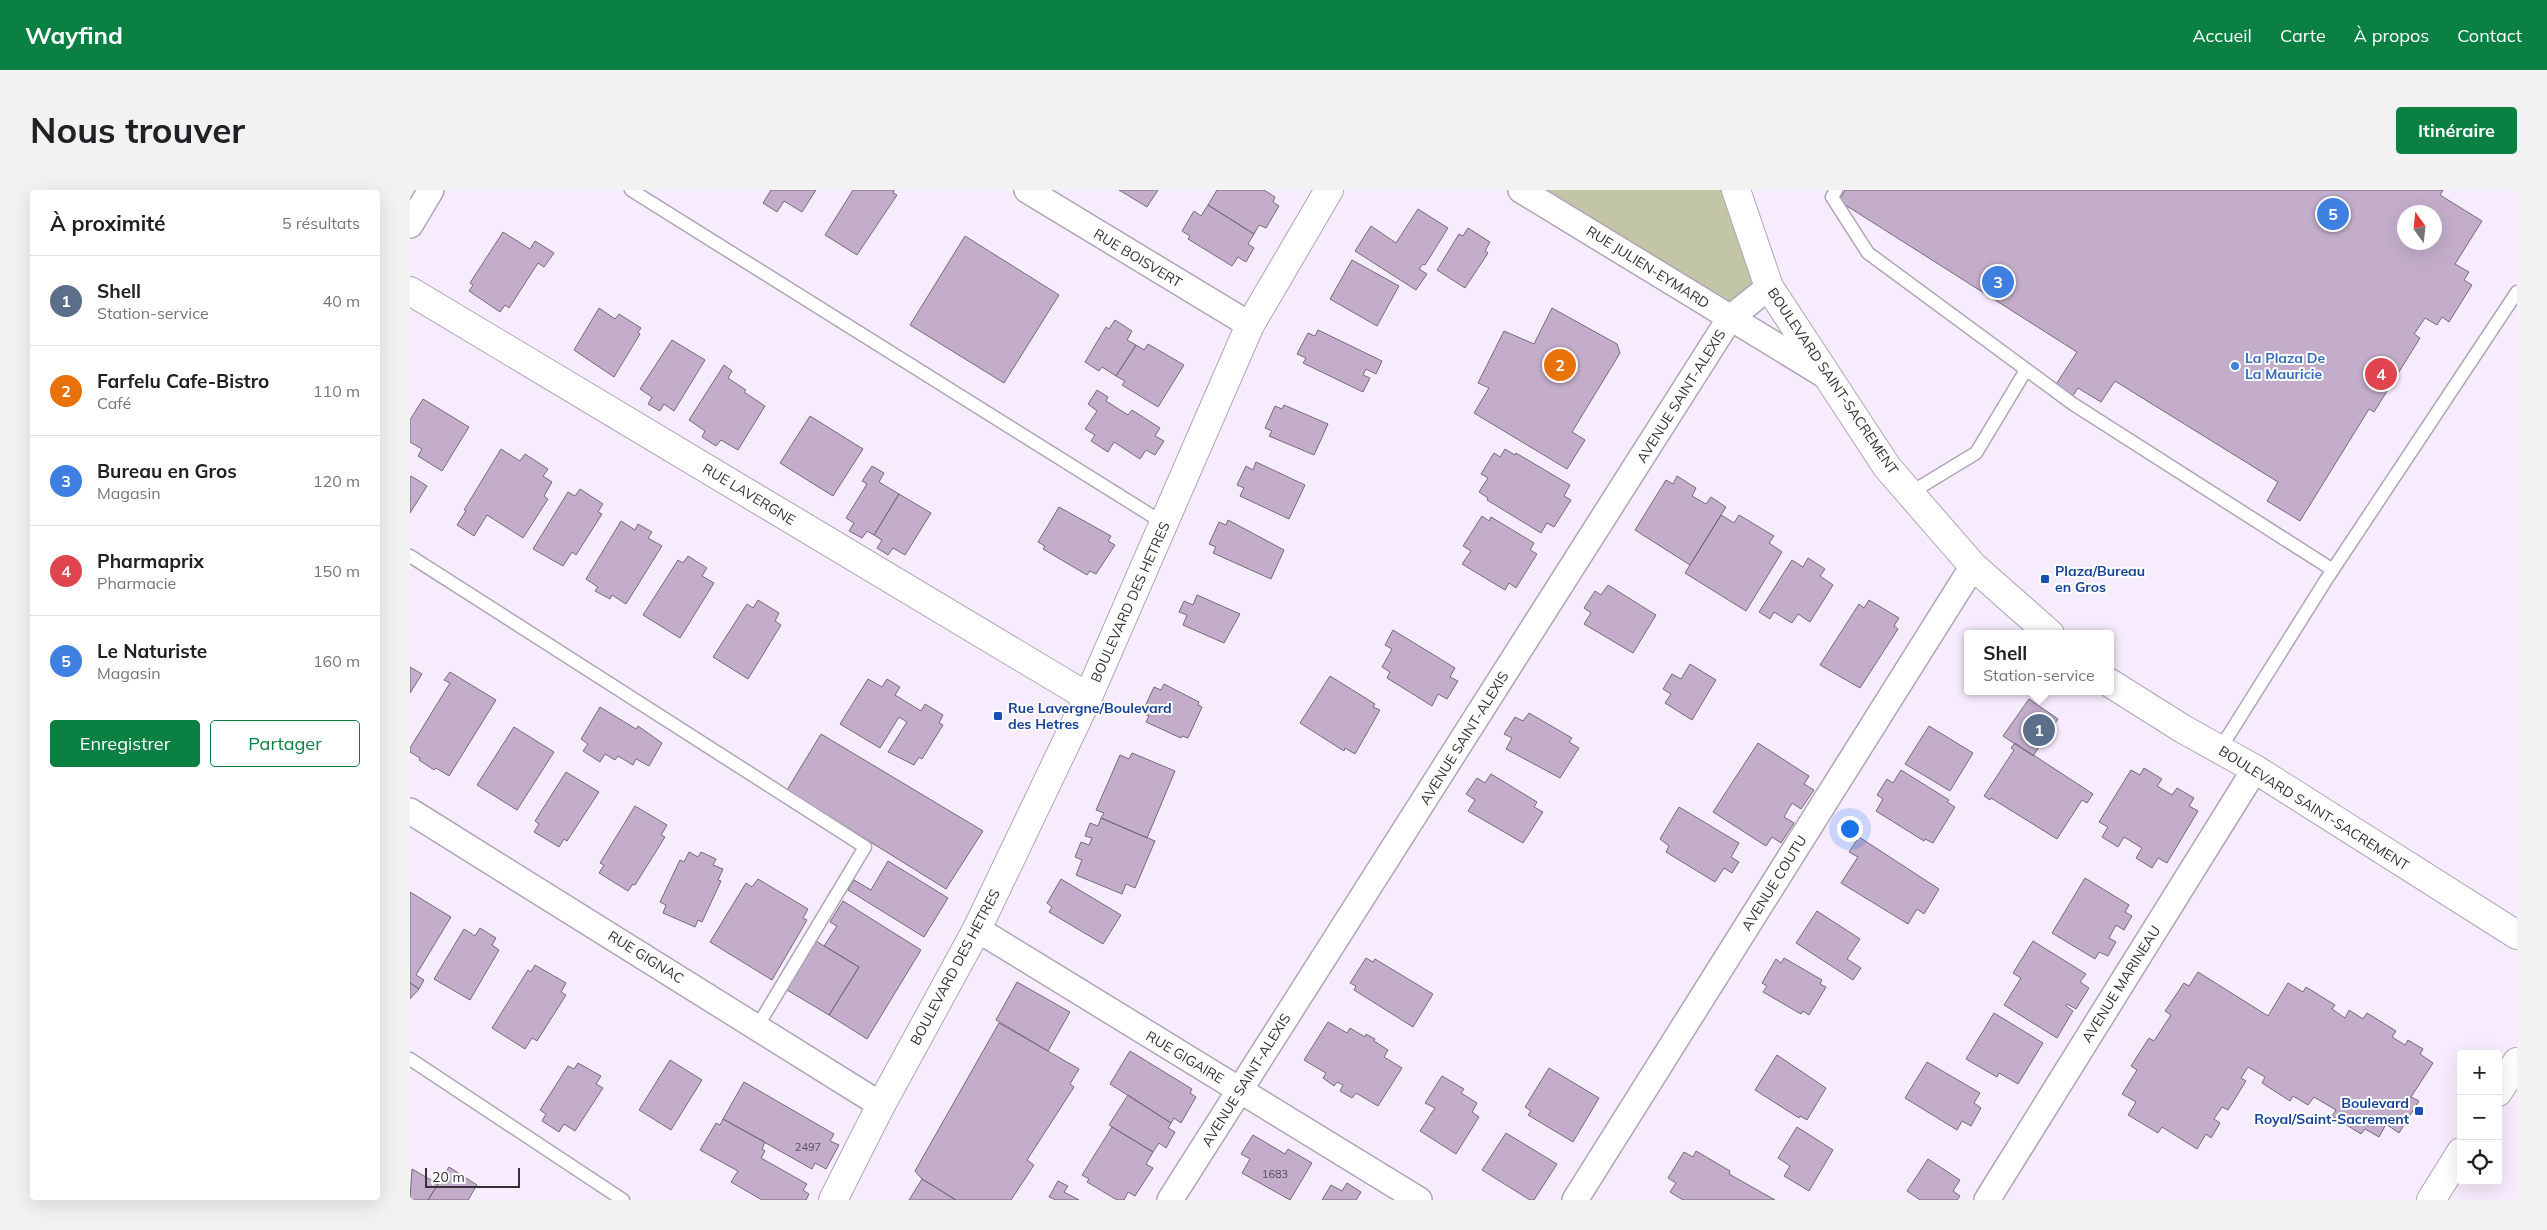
<!DOCTYPE html>
<html lang="fr">
<meta charset="utf-8">
<style>
body{margin:0;font-family:Mulish,sans-serif;background:#f2f2f2;color:#202124}
.controls{position:absolute;right:15px;bottom:15px;display:grid;overflow:hidden;border-radius:5px;box-shadow:0 5px 20px #0002}
.controls button{width:45px;height:45px;display:grid;place-items:center;padding:0;border:0;border-bottom:1px solid #e0e0e0;background:#fff;color:#202124;font:25px sans-serif}
.compass{position:absolute;left:1987px;top:15px;width:45px;height:45px;border-radius:50%;background:#fff;box-shadow:0 5px 20px #0002;rotate:345deg}
.scale{position:absolute;left:15px;bottom:12px;width:95px;box-sizing:border-box;padding-left:5px;border:2px solid #343036;border-top:0;font-size:14px;line-height:18px;white-space:nowrap;color:#343036;-webkit-text-stroke:4px #fefefe;paint-order:stroke}
.you{position:absolute;left:1439px;top:638px;width:18px;height:18px;margin:-12px;border:4px solid #fff;border-radius:50%;background:#1a73e8;box-shadow:0 0 0 8px #1a73e833}
.badge{display:grid;place-items:center;width:32px;height:32px;border-radius:50%;background:#0b8043;color:#fff;font-size:16px;font-weight:700}
.pin{position:absolute;translate:-50% -50%;border:2px solid #fff;box-shadow:0 1px 5px #0006}
.popup{position:absolute;left:1554px;top:440px;width:150px;height:65px;box-sizing:border-box;display:grid;place-content:center;border-radius:5px;background:#fff;filter:drop-shadow(0 1px 4px #0005);font-size:16px;white-space:nowrap;color:#757577}
.popup b{font-size:19px;color:#202124}
.popup::after{content:'';position:absolute;left:50%;top:100%;margin-left:-10px;border:10px solid transparent;border-top-color:#fff}
.list{margin:0;padding:0;list-style:none}
h2{display:flex;justify-content:space-between;align-items:center;height:65px;margin:0;padding:0 20px;font-size:21px}
h2 small{font-size:16px;font-weight:400;color:#757577}
.list li{display:grid;grid-template-columns:32px 1fr auto;gap:15px;align-items:center;box-sizing:border-box;height:90px;padding:0 20px;border-top:1px solid #e0e0e0}
.list b{display:block;font-size:19px;white-space:nowrap}
.list p{margin:0;font-size:16px;white-space:nowrap;color:#757577}
.list em{font-size:16px;font-style:normal;color:#757577}
.actions{display:flex;gap:10px;padding:15px 20px}
.actions a{flex:1;padding:11px 0;border:1px solid #0b8043;border-radius:5px;text-align:center;font-size:18px;color:#0b8043}
.actions .main{background:#0b8043;color:#fff}
.icon{flex:none;width:28px;height:28px;fill:none;stroke:currentColor;stroke-width:2;stroke-linecap:round;stroke-linejoin:round}
.map{position:relative;flex:none;width:2107px;height:1010px;overflow:hidden;border-radius:5px}
header{display:flex;align-items:center;gap:30px;box-sizing:border-box;height:70px;padding:0 25px;background:#0b8043;color:#fff}
header strong{font-size:24px}
nav{display:flex;gap:28px;margin-inline-start:auto;font-size:18px}
.intro{display:flex;align-items:center;justify-content:space-between;box-sizing:border-box;height:120px;padding:0 30px}
h1{margin:0;font-size:35px}
.button{padding:12px 22px;border-radius:5px;background:#0b8043;color:#fff;font-size:18px;font-weight:700}
main{display:flex;gap:30px;padding:0 30px}
aside{flex:1;background:#fff;border-radius:5px;box-shadow:0 5px 20px #0002}
.map>svg:first-child{display:block}
.green{fill:#c3c6a6}
.building{fill:#c3adcb;stroke:#756a78;fill-rule:evenodd}
.lines{fill:none;stroke-linecap:round;stroke-linejoin:round}
.service-casing{stroke:#afa5b6;stroke-width:15}
.minor-casing{stroke:#afa5b6;stroke-width:28}
.tertiary-casing{stroke:#afa5b6;stroke-width:30}
.primary-casing{stroke:#afa5b6;stroke-width:30}
.service{stroke:#fff;stroke-width:12}
.minor{stroke:#fff;stroke-width:25}
.tertiary{stroke:#fff;stroke-width:28}
.primary{stroke:#fff;stroke-width:28}
.shop-dot{fill:#3f7fe0;stroke:#fefefe;stroke-width:2}
.transit-dot{fill:#1a4fb4;stroke:#fefefe;stroke-width:2}
.labels{text-anchor:middle;dominant-baseline:central;stroke-width:4;stroke-linejoin:round;paint-order:stroke}
.number-label{font-size:11px;fill:#584f5b}
.street-label{font-size:14px;fill:#343036;stroke:#fefefe}
.shop-label{font-size:14px;font-weight:bold;fill:#366cbe;stroke:#fefefe;text-anchor:start}
.transit-label{font-size:14px;font-weight:bold;fill:#164399;stroke:#fefefe;text-anchor:start}
</style>
<header>
<strong>Wayfind</strong>
<nav><a>Accueil</a><a>Carte</a><a>À propos</a><a>Contact</a></nav>
</header>
<div class="intro"><h1>Nous trouver</h1><a class="button">Itinéraire</a></div>
<main>
<aside>
<h2>À proximité<small>5 résultats</small></h2>
<ul class="list">
<li><span class="badge" style="background:#5c6f8a">1</span><div><b>Shell</b><p>Station-service</p></div><em>40 m</em></li>
<li><span class="badge" style="background:#e8710a">2</span><div><b>Farfelu Cafe-Bistro</b><p>Café</p></div><em>110 m</em></li>
<li><span class="badge" style="background:#3f7fe0">3</span><div><b>Bureau en Gros</b><p>Magasin</p></div><em>120 m</em></li>
<li><span class="badge" style="background:#e0444e">4</span><div><b>Pharmaprix</b><p>Pharmacie</p></div><em>150 m</em></li>
<li><span class="badge" style="background:#3f7fe0">5</span><div><b>Le Naturiste</b><p>Magasin</p></div><em>160 m</em></li>
</ul>
<div class="actions"><a class="main">Enregistrer</a><a>Partager</a></div>
</aside>
<div class="map">
<svg width="2107" height="1010" viewBox="0 0 2107 1010">
<rect width="100%" height="100%" fill="#f7ecfe"/>
<path class="green" d="M1102,0H1326L1359,97L1320,128Z"/>
<path class="building" d="M361,0H406L392,22L374,11L367,22L353,13Z
M443,0H484L483,3L487,5L447,65L415,45Z
M709,0H748L737,17Z
M807,0H854L865,7L863,12L869,16L856,38L849,35L844,44L798,15Z
M1435,0H2033L2030,5L2072,31L2045,74L2059,82L2054,90L2062,95L2039,132L2032,127L2027,135L2015,128L2004,144L2010,148L1964,222L1959,219L1890,331L1857,311L1868,292L1705,191L1691,212L1668,198L1662,207L1645,196L1667,162L1429,11ZM1994,22H2024V52H1994Z
M798,15L844,44L838,54L844,58L836,72L828,67L822,76L778,49L780,46L772,41L784,21L791,26Z
M1008,19L1038,38L1015,75L1013,74L1009,79L1017,84L1006,100L945,61L961,36L986,53Z
M1058,38L1080,52L1075,61L1078,63L1055,98L1027,80L1049,44L1053,46Z
M93,42L120,59L125,51L144,63L134,77L128,73L99,118L95,115L90,122L59,101L63,95L60,93Z
M555,46L649,105L594,193L500,135Z
M942,70L989,96L967,136L920,109Z
M189,118L205,129L209,124L231,138L228,142L230,144L204,187L164,160Z
M1142,118L1207,154L1210,163L1162,242L1175,250L1157,279L1064,223L1079,198L1068,193L1094,141L1124,154Z
M705,130L722,141L717,150L726,155L706,186L692,177L689,181L675,172L696,137L699,139Z
M908,140L972,171L966,184L956,179L953,185L960,188L953,202L893,173L896,168L887,164L898,143L905,146Z
M262,150L295,170L264,221L254,214L250,221L238,214L242,207L230,199Z
M738,154L774,175L748,217L712,195L715,191L706,186L726,155L734,160Z
M314,175L322,181L318,188L336,200L334,202L355,216L328,260L311,250L306,256L292,247L295,241L279,230Z
M687,200L698,207L696,211L718,225L722,220L750,238L745,246L754,251L745,265L736,260L730,269L704,252L698,262L681,251L685,245L675,239L687,221L678,214Z
M13,209L59,237L32,281L8,266L12,259L0,252V230Z
M874,215L918,234L904,265L859,246L862,241L855,238L865,216L872,219Z
M400,226L453,259L423,306L370,273Z
M91,259L110,271L115,264L138,279L133,286L142,292L134,306L138,309L113,348L77,325L64,346L47,335L56,321L54,320Z
M1095,259L1105,265L1106,263L1160,295L1154,306L1161,310L1144,337L1137,333L1131,343L1077,310L1078,308L1069,302L1078,288L1071,284L1084,263L1090,267Z
M846,272L895,295L879,329L830,306L834,298L827,295L836,276L843,280Z
M462,276L474,283L469,292L489,304L464,345L457,341L452,348L439,341L444,333L436,328L457,294L452,291Z
M1,286L17,296L0,323V288Z
M1267,286L1286,298L1282,306L1296,314L1301,307L1316,317L1280,375L1225,340L1256,290L1263,294Z
M170,299L193,314L188,322L192,324L166,365L162,362L153,376L123,359L158,302L165,306Z
M489,304L521,323L495,365L483,358L478,365L467,358L472,350L464,345Z
M649,317L701,346L698,351L705,355L686,384L680,381L677,385L633,359L635,356L628,352Z
M1311,325L1324,333L1329,325L1364,346L1359,353L1372,362L1336,421L1275,383Z
M1072,326L1079,331L1081,327L1124,353L1120,360L1127,364L1106,398L1099,393L1095,400L1052,374L1061,361L1053,356Z
M818,330L874,360L861,389L803,363L806,357L799,354L809,332L816,335Z
M211,331L225,340L228,334L242,342L238,348L252,356L216,414L202,405L200,409L185,401L188,397L176,389Z
M278,366L297,378L292,386L304,393L270,448L233,425L268,370L273,373Z
M1398,368L1415,379L1410,386L1423,395L1400,432L1388,424L1382,433L1364,422L1360,429L1349,422L1382,370L1393,377Z
M1198,395L1246,425L1223,463L1174,434L1181,423L1174,418L1185,401L1191,405Z
M787,405L830,424L814,453L773,435L777,425L769,422L774,411L783,415Z
M348,410L369,423L365,431L371,435L338,489L303,467L337,414L343,418Z
M1459,410L1489,428L1484,436L1488,439L1450,498L1410,475L1449,414L1454,418Z
M983,440L1045,478L1040,487L1048,491L1037,509L1028,504L1022,516L977,488L980,482L972,477L982,459L975,455Z
M1280,474L1306,490L1282,530L1255,513L1261,504L1253,499L1262,484L1271,489Z
M0,477L12,484L0,503Z
M40,482L86,510L39,586L26,578L24,580L9,570L10,568L0,562V558L40,493L34,490Z
M920,486L965,514L963,517L970,520L945,564L935,558L934,561L890,533Z
M458,489L472,497L477,489L490,497L485,505L511,521L515,514L533,525L529,533L533,535L512,569L509,567L504,575L478,562L497,532L489,527L470,558L430,534Z
M754,494L789,512L788,515L792,517L778,548L772,546L771,548L736,532L739,526L732,523L744,497L751,500Z
M1619,509L1648,529L1623,566L1593,546Z
M190,517L226,539L228,536L252,553L239,576L226,569L223,575L208,566L205,570L195,564L190,572L173,561L178,554L171,549Z
M1119,523L1162,548L1159,552L1169,558L1150,588L1096,559L1102,548L1094,544L1105,527L1113,531Z
M1519,536L1563,563L1540,601L1495,574Z
M104,537L144,562L107,620L67,595Z
M411,544L573,641L536,699L377,600Z
M1348,553L1399,586L1394,594L1404,600L1391,619L1382,613L1374,627L1384,633L1371,653L1362,647L1356,656L1303,622Z
M1605,553L1683,604L1677,613L1672,610L1647,649L1581,608L1580,610L1574,606L1604,560L1601,558Z
M722,563L765,581L737,648L691,628L694,623L686,620L710,565L719,569Z
M1734,578L1752,589L1747,596L1762,605L1767,598L1784,608L1779,616L1788,621L1757,673L1748,668L1742,678L1726,668L1732,658L1714,647L1708,657L1692,647L1698,637L1689,632L1721,580L1730,585Z
M1491,580L1539,610L1537,612L1545,617L1523,653L1515,649L1514,651L1466,621L1473,609L1467,605L1477,589L1483,593Z
M156,582L189,602L157,651L154,649L149,657L124,642L129,634L125,631Z
M1081,584L1127,612L1124,617L1133,622L1113,653L1058,621L1065,610L1056,604L1067,588L1075,593Z
M225,616L257,635L251,645L255,647L225,695L223,694L218,701L189,683L194,675L190,673Z
M1269,617L1329,653L1321,667L1329,672L1322,683L1314,678L1305,692L1256,662L1259,656L1250,649Z
M691,628L745,651L725,698L716,694L712,704L666,685L672,670L665,667L671,652L679,655L682,648L675,646L680,633L688,636Z
M1449,647L1529,699L1514,724L1507,719L1498,734L1431,693L1448,667L1439,662Z
M279,662L288,667L291,662L306,669L303,675L313,679L308,690L311,691L292,732L288,730L285,737L253,723L256,715L250,712L270,670L274,672Z
M478,671L538,708L514,747L438,700L444,690L461,700Z
M1675,688L1719,715L1715,722L1722,726L1714,740L1706,735L1699,748L1706,752L1698,766L1689,762L1685,769L1642,743Z
M348,689L398,719L393,728L397,730L362,790L300,752L336,693L342,697Z
M651,689L711,725L693,754L639,722L642,717L637,713Z
M0,702L41,727L6,785L14,790L9,799L0,793Z
M433,711L511,760L457,849L419,825L449,777L414,756L427,736L420,732Z
M1407,721L1450,749L1437,769L1451,778L1443,790L1386,753Z
M70,738L86,748L82,755L89,760L60,810L24,789L54,739L65,746Z
M406,751L449,777L419,825L377,800Z
M1623,751L1676,784L1670,792L1679,798L1666,819L1657,814L1656,816L1663,821L1647,848L1594,815L1611,788L1603,783Z
M956,768L963,772L965,769L1023,804L1003,837L944,800L946,796L940,793Z
M1374,768L1412,790L1410,794L1416,797L1399,825L1393,821L1391,824L1353,802L1357,796L1352,793L1366,769L1371,773Z
M125,775L156,793L151,802L156,805L127,851L122,848L115,859L82,838L118,780L121,782Z
M1788,782L1858,826L1878,793L1893,802L1896,797L1925,815L1922,819L1935,828L1939,820L1953,829L1957,823L1986,841L1982,847L1995,855L1998,850L2013,859L2010,864L2023,873L2001,907L2009,911L1989,943L1976,934L1969,947L1955,939L1951,944L1922,926L1926,920L1904,907L1898,915L1883,906L1880,911L1852,893L1855,887L1838,877L1831,888L1836,891L1818,920L1812,917L1804,929L1810,933L1801,948L1796,944L1787,959L1752,937L1748,943L1718,925L1726,912L1712,904L1727,880L1721,876L1739,848L1744,851L1761,825L1755,821L1774,793L1779,796Z
M607,792L660,822L638,861L586,830Z
M0,793L9,799L0,809Z
M1584,823L1633,853L1608,894L1589,883L1587,887L1556,869Z
M918,832L937,843L940,838L955,847L956,844L965,849L964,851L978,860L974,867L992,878L968,916L946,903L942,908L930,901L933,895L927,892L924,896L913,888L916,883L894,870Z
M589,833L669,879L660,894L664,897L617,970L624,975L601,1010H546L512,989L505,981Z
M720,861L782,899L780,903L786,907L771,933L764,928L761,933L700,894Z
M1367,865L1416,898L1397,930L1390,926L1389,928L1345,900Z
M260,870L292,890L261,940L229,920Z
M1517,872L1570,903L1564,913L1571,918L1561,936L1552,931L1547,940L1495,908Z
M168,873L191,886L186,894L193,898L165,941L154,934L149,942L132,931L136,924L130,920L158,876L164,879Z
M1139,878L1189,908L1163,952L1118,925L1121,921L1115,917Z
M1032,886L1054,899L1051,903L1067,913L1062,922L1069,927L1046,964L1010,941L1025,918L1015,913Z
M334,892L424,944L420,951L429,955L416,979L405,973L402,979L313,929Z
M718,905L761,933L758,938L765,942L756,958L749,953L743,962L699,935Z
M313,929L355,952L352,959L355,961L351,968L397,994L393,1000L399,1004L396,1010H352L321,992L328,981L290,960L306,933L310,935Z
M702,937L743,962L736,974L743,978L725,1006L718,1002L714,1010H707L677,992L679,989L672,985Z
M1387,937L1423,960L1399,1001L1374,986L1380,976L1368,968Z
M1096,943L1147,974L1124,1010H1120L1072,980Z
M843,945L875,964L878,959L902,973L880,1010L832,983L840,969L831,964Z
M1286,961L1320,981L1319,984L1365,1010H1273L1260,1002L1266,993L1258,988L1274,962L1283,967Z
M1518,969L1550,990L1543,1001L1550,1006L1547,1010H1510L1497,1001Z
M39,977L67,995L58,1010H18Z
M2,979L28,994L18,1010H0Z
M512,989L546,1010H499Z
M648,991L658,996L654,1002L669,1010H646L639,1007Z
M937,993L951,1002L946,1010H912L921,995L932,1001Z"/>
<g class="lines">
<g class="service-casing">
<path id="service" d="M221,0L755,334
M1426,0L1422,7L1458,63L1663,214L1923,380
M1500,303L1566,263L1616,180
M0,366L455,657L347,837
M1810,559L1916,390L2107,102
M0,869L213,1010"/>
</g>
<g class="minor-casing">
<path id="minor" d="M617,0L840,135
M1111,0L1416,186
M0,35L21,0
M0,621L471,915
M567,739L1009,1010
M760,1010L1320,128L1359,97
M1165,1010L1563,376
M1577,1010L1845,579"/>
</g>
<g class="tertiary-casing">
<path id="tertiary" d="M0,101L678,507
M2088,902L2107,872
M423,1010L471,915L567,739L678,507L840,135L919,0
M2021,1010L2051,962"/>
</g>
<g class="primary-casing">
<path id="primary" d="M1326,0L1359,97L1477,277L1563,376L1640,444
M1700,493L1773,539L1845,579L2107,745"/>
</g>
<use href="#service" class="service"/>
<use href="#minor" class="minor"/>
<use href="#tertiary" class="tertiary"/>
<use href="#primary" class="primary"/>
</g>
<circle class="shop-dot" cx="1825" cy="176" r="5"/>
<g class="transit-dot">
<rect x="1630" y="384" width="10" height="10" rx="2.5"/>
<rect x="583" y="521" width="10" height="10" rx="2.5"/>
<rect x="2004" y="916" width="10" height="10" rx="2.5"/>
</g>
<g class="labels">
<g class="number-label">
<text x="398" y="957">2497</text>
<text x="865" y="984">1683</text>
</g>
<g class="street-label">
<text transform="translate(728 68) rotate(31)">RUE BOISVERT</text>
<text transform="translate(1238 77) rotate(32)">RUE JULIEN-EYMARD</text>
<text transform="translate(1423 191) rotate(56)">BOULEVARD SAINT-SACREMENT</text>
<text transform="translate(1271 206) rotate(-58)">AVENUE SAINT-ALEXIS</text>
<text transform="translate(339 304) rotate(31)">RUE LAVERGNE</text>
<text transform="translate(720 412) rotate(-66)">BOULEVARD DES HETRES</text>
<text transform="translate(1054 548) rotate(-58)">AVENUE SAINT-ALEXIS</text>
<text transform="translate(1904 618) rotate(32)">BOULEVARD SAINT-SACREMENT</text>
<text transform="translate(1364 693) rotate(-58)">AVENUE COUTU</text>
<text transform="translate(236 767) rotate(32)">RUE GIGNAC</text>
<text transform="translate(545 777) rotate(-62)">BOULEVARD DES HETRES</text>
<text transform="translate(1711 794) rotate(-58)">AVENUE MARINEAU</text>
<text transform="translate(775 867) rotate(31)">RUE GIGAIRE</text>
<text transform="translate(836 890) rotate(-58)">AVENUE SAINT-ALEXIS</text>
</g>
<g class="shop-label">
<text x="1835" y="168">La Plaza De<tspan x="1835" dy="16">La Mauricie</tspan></text>
</g>
<g class="transit-label">
<text x="1645" y="381">Plaza/Bureau<tspan x="1645" dy="16">en Gros</tspan></text>
<text x="598" y="518">Rue Lavergne/Boulevard<tspan x="598" dy="16">des Hetres</tspan></text>
<text x="1999" y="913" text-anchor="end">Boulevard<tspan x="1999" dy="16">Royal/Saint-Sacrement</tspan></text>
</g>
</g>
</svg>
<div class="controls">
<button>+</button>
<button>−</button>
<button><svg class="icon" aria-label="locate" viewBox="0 0 24 24"><circle cx="12" cy="12" r="6"/><path d="M12 2v4M12 18v4M2 12h4M18 12h4"/></svg></button>
</div>
<svg class="compass" viewBox="-18 -18 36 36"><path d="M0-13l5 13h-10z" fill="#e53935"/><path d="M0 13l5-13h-10z" fill="#757577"/></svg>
<div class="scale">20 m</div>
<div class="you"></div>
<div class="pin badge" style="left:1629px;top:540px;background:#5c6f8a">1</div>
<div class="popup"><b>Shell</b>Station-service</div>
<div class="pin badge" style="left:1150px;top:175px;background:#e8710a">2</div>
<div class="pin badge" style="left:1588px;top:92px;background:#3f7fe0">3</div>
<div class="pin badge" style="left:1971px;top:184px;background:#e0444e">4</div>
<div class="pin badge" style="left:1923px;top:24px;background:#3f7fe0">5</div>
</div>
</main>
